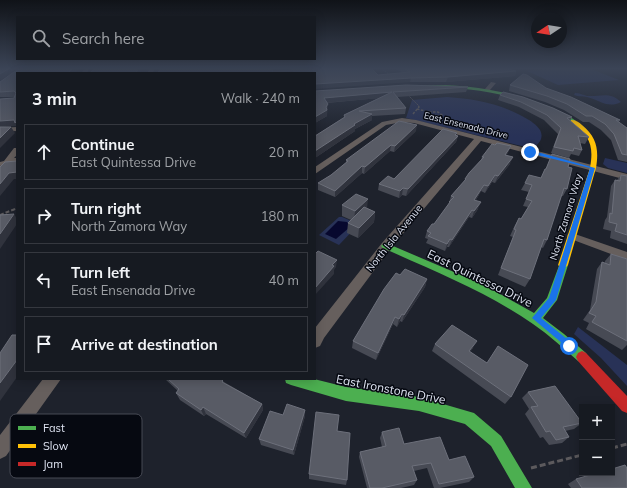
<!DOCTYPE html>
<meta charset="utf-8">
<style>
body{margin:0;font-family:Mulish,sans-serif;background:#1f232a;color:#f1f3f6}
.controls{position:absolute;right:12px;bottom:12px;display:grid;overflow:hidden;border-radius:0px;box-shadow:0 2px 10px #0003}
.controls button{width:36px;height:36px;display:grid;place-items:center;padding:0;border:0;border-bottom:1px solid #35383f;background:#161a21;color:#f1f3f6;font:20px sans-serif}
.compass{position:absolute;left:531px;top:12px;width:36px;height:36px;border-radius:50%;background:#161a21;box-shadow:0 2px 10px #0003;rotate:258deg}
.stop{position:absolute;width:12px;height:12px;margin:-9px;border:3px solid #1a73e8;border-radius:50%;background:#fff}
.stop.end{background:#1a73e8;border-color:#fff;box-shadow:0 1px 4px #0008}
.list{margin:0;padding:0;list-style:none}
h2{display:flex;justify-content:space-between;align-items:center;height:52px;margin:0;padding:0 16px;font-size:17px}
h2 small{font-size:13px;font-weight:400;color:#9ea1a5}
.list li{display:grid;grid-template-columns:26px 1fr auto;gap:12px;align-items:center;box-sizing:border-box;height:56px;margin:0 8px 8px;padding:0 8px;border:1px solid #35383f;border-radius:0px}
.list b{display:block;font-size:15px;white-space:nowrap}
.list p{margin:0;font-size:13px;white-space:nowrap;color:#9ea1a5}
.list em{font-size:13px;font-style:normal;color:#9ea1a5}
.icon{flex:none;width:22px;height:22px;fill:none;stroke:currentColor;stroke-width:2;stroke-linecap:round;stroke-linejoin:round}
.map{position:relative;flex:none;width:627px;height:488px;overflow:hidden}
.search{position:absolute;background:#161a21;box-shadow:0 2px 10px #0003;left:16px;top:16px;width:300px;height:44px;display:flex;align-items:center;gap:10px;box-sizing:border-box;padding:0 14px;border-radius:0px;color:#9ea1a5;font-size:15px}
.panel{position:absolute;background:#161a21;box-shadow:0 2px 10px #0003;left:16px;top:72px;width:300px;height:308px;border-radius:0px}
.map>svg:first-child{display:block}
.green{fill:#283257}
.water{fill:#07082e}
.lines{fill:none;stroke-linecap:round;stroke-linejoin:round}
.path-far3{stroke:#5c5a5d;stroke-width:1;stroke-dasharray:2 1;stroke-linecap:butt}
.path-far2{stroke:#5c5a5d;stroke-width:1.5;stroke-dasharray:2.5 1.5;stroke-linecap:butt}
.path-far1{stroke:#5c5a5d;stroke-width:2;stroke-dasharray:4 2;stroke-linecap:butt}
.path{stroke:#5c5a5d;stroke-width:3;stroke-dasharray:6 3;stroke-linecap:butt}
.street{fill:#665f5d;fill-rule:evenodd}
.fast{fill:#4caf50;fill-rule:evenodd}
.slow{fill:#ffc107;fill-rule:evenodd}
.jam{fill:#c62828;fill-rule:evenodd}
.wall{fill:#474a54}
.shaded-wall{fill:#30333d}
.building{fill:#585b65;stroke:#6d707b}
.route{fill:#1a73e8}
.labels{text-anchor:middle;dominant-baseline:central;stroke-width:3;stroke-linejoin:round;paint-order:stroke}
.far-street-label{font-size:9px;fill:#dee3f1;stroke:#060911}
.street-label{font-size:10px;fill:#dee3f1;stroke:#060911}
.near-street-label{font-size:12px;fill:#dee3f1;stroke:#060911}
.key{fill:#060911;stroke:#474a54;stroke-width:1}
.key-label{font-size:11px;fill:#dee3f1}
</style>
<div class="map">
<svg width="627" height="488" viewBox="0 0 627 488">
<rect width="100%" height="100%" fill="#1e222c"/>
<path class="green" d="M552,69H591L619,80L558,85L527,71Z
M575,93C580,93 583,95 587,96C600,97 610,91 621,102C608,109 599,100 587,97C582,96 579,97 574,95Z
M447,97C476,99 503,104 529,120C535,124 544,130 541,139C540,142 536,146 534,149L406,118L412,100Z
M605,158L627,163V173L608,168L603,164Z
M339,217H342L359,224L339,245L319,235Z
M578,327L627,365V386L601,358L574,334Z"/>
<path class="water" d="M338,221L347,222L350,227L336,239L325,234Z"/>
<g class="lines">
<path class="path-far3" d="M382,69L390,75
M408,95L419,106"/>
<path class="path-far2" d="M417,109L429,112
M429,112H438L442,115L437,117L428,115Z
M413,114L419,107L418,105
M13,210L17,208"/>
<path class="path-far1" d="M0,215L15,209"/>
<path class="path" d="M612,448L627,444
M531,468L582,455"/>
<path class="street" d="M0,69H24L22,70L0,71Z
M85,69H89L87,73H81Z
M150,69H154L153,73H147Z
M307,69H330L328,70L260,73L263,71Z
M491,82L496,83L490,90H486L485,89Z
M402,118L416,120L627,174V180L481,141L390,249L324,338L320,346L315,348V328L382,243L474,139L414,123L402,122L386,125L315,174V167L382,122Z
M17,127V131L0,132V128Z
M14,148H17V155L14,158H17V162L0,166V162L4,161Z
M572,233L627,252V260L568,238L567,236L568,234Z
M43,379H61L6,456L0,459V435Z"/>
<path class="fast" d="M446,85C482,87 515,93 549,107C557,110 568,115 576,121L571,122C512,90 467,86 400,88L398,87L400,86Z
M386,243L468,278L493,290L534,313L547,298L560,263H566L568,265L557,300L543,318L564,334L586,353L588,357L586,361L582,363L578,361C563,348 549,335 533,324C487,292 434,271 383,248L381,246L383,244Z
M285,379H314L346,387L419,397L474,413L501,436L532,488H515L491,446L465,424L419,411L346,401L291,385L286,383Z"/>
<path class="slow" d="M571,120C576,120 579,122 582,125C597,137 599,150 596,168L568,265L566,267H560L558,265L590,168C594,145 590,136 571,122Z"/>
<path class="jam" d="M582,351L586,353L627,396V413L622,411L578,361L576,357L578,353Z"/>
</g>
<path class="wall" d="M18,69H78L74,73H17V126L14,98V97H0V82Z
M292,69L378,75L403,73L397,69H509L516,71L515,76L446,82H410L315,73H292Z
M510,85L546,88L620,120L619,122L627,128V162L618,160L611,140L601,130L589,122H583L564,110L545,102L509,91Z
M468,87L466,92L397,97L406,108L405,114L372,116V120L355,129V131L315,158V136L344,117V115L379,98L327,103V116L315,123V91Z
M500,95L572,117L570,121L589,137L585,144L580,143L582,150L579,156L571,154L569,158L551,153L558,134L544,120L519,107L498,100Z
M416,131L394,152L390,151L364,174L362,173L335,197L318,190V183L331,175L346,163V160Z
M457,136H458L456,142L406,196L402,195L399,198L378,190L379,184L394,179Z
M495,145L511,146L506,156L510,164L495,183L492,182L485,193L481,191L476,200L478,209L472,218L469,217L449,247H447L445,251L426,243L428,239L425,238L427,231L434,224L448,206L451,196L464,182L465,179L481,160L482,157Z
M552,154L568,167L567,189L563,196H561L547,240L543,248L541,247L530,279L525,287L498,275L513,237L510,236L515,225L519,218L521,219L528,207L523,206L529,192L521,190L525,183L541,178L546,169Z
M621,175L627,176V244L610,238L611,231L603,229L605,220L607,217L611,186L615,180H617Z
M342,205L367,208L375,212L374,222L358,238L347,233L348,223L351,220L342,216Z
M611,254L627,259V345L622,350L586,329L589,323L583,320L590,310L597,269L602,262L605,263V261Z
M400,275L427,279L425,287L402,322L400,321L397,327L393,324L376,360L352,348L353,341Z
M435,344L473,348L470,352L487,363L511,397L505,404L432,351Z
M165,379H221L224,382L262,404L263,410L246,438L206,414L204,416L180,400L176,393L178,391Z
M528,392L582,423L574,429L565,431L569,437L562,443L549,445L543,437L540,438L525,414L529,409L522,398Z
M283,415L305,416L294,455L261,445L259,439Z
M337,431L347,480L346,485L309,479V474Z
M382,432L404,444L449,460L474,477L469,482L440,488H434L427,468L414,471L417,480L414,485L401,488H367L359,457L360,452L382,447L380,438Z
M576,479L627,488H571L568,484Z"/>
<path class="shaded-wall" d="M8,69H11L13,72L0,81V74Z
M72,69H78L74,73H68Z
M138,69H142L140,73H136Z
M516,71L515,76L446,82L448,77Z
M411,78L410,82L315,89V84Z
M392,92L391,97L324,103V98Z
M328,104L327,116L315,123V117L326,107Z
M372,114V120L355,129V131L315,158V151L354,124Z
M14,120L17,121V126L0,127V121Z
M417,125L416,131L394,152L395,146Z
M11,127L15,133L0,148V138Z
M457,133L456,139L458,136L456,142L406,196L408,189Z
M391,145L390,151L364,174L365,167Z
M511,146L508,153L502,162L505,155Z
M513,157L510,164L495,183L498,176Z
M362,166V173L335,197V191Z
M17,172V179H14L0,196V184L9,173Z
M495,175L492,182L485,193L488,186Z
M484,185L481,191L472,207L474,200Z
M403,188L402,195L399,198L400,191Z
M368,199L367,209L354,221L355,211Z
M481,202L478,209L472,218L474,211Z
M472,210L469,217L449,247L452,240Z
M375,212L374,222L358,238L359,228Z
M14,214L17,219V224L0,249V234Z
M450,239L447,247L445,251L447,244Z
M337,260L336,267L334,270V274L315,295V288L332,265Z
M427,279L425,287L402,322L404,315Z
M402,314L400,321L397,327L399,319Z
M395,317L393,324L376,360L378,353Z
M477,341L473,348L465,358L469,351Z
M17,360V377L0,401V383Z
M262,404L263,410L246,438L244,433Z
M203,407L206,414L204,416L201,410Z
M305,410V416L294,455L293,450Z"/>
<path class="building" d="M0,69H8L0,74Z
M18,69H72L68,73H17V121L15,123L14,120L0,121V99L14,98L16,93L14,91L0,92V82Z
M94,69H138L136,73H90Z
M160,69H272L273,73H158Z
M292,69H372L378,75L410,72L405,69H509L516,71L448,77L411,78L315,84V73H295Z
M523,74L527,75L546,88L571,97L620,120H616L627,128V155L622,154L614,134L605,124L592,116H586L567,104L547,96L510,85Z
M406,85L468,87L393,92L406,108L359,111L372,114L354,124L355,125L315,151V136L345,117L344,115L392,92L324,98L328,104L326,107L327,110L315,117V91Z
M503,92L523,97L553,108L572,117L567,118L589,137L578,136L582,150L574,148L573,151L554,147L561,128L547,115L521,102L500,95Z
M399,121L417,125L395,146L391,145L365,167L362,166L335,191L318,183L331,175L348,161L346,160Z
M0,127H11L0,138Z
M443,129L457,133L455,135L458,136L408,189L403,188L400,191L379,184L388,176L394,179Z
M497,143L511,146L505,155L513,157L498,176L495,175L488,186L484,185L474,200L481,202L474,211L472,210L452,240L450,239L447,244L428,236L431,233L427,231L432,224H434L450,202H449L454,197L451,196L466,179H465L469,173L484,157H482L492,144L495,145Z
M552,154L570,159L568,167L572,168L567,189L564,188L547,240L544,239L530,279L501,268L516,230L514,229L519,218L521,219L532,201L526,199L532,185L525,183L529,175L541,178L545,169H546Z
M17,161V172L9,173L0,184V167L5,162Z
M621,175L627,176V235L615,231L617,224L609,222L610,213L612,214L615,180L620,181Z
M356,194L368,199L355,211L342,205Z
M364,207L375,212L359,228L348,223Z
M14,214L0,234V215Z
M318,251L337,260L332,265L334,266L315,288V254Z
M611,254L627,259V341L592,322L596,316L589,313L596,302L602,262L610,265Z
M405,269L427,279L404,315L402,314L399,319L395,317L378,353L353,341L384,289L396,273L400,275Z
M452,325L477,341L469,351L487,363L498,346L528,365L511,397L435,344Z
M12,335H17V360L0,383V353Z
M168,379H221L223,381L222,382L262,404L244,433L203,407L201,410L176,393L179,389Z
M555,386L582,423L563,427L569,437L556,440L550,431L546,432L531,407L538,406L528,392Z
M287,404L305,410L293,450L259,439L270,411L283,415Z
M316,412L339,415L337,431L350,433L347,480L309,474Z
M399,428L404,444L440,437L449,460L465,456L474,477L439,484L431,463L412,466L417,480L382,488H370L360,452L386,446L382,432Z
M625,465L627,468V488H582L576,479L597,473H612V469Z"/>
<linearGradient id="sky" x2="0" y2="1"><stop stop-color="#101318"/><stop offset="0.5" stop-color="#3b4456"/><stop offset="1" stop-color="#3b4456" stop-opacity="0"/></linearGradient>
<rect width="627" height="137" fill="url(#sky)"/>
<path class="route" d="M530,150L595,168L556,300L541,318L572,343L573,346L569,349L532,318L549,298L590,168L529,153Z"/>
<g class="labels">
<g class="far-street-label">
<text transform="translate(466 125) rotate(14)">East Ensenada Drive</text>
</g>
<g class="street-label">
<text transform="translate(566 217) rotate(-73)">North Zamora Way</text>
<text transform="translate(394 238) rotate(-51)">North Isla Avenue</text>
</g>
<g class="near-street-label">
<text transform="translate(480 278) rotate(26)">East Quintessa Drive</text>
<text transform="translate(391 389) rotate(11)">East Ironstone Drive</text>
</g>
</g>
<rect x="10" y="414" width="132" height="64" rx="6" class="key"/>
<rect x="18" y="426" width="18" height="4" fill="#4caf50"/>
<rect x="18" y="444" width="18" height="4" fill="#ffc107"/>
<rect x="18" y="462" width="18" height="4" fill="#c62828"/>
<g class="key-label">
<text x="43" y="432">Fast</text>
<text x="43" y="450">Slow</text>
<text x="43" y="468">Jam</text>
</g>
</svg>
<div class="controls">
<button>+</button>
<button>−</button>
</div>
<svg class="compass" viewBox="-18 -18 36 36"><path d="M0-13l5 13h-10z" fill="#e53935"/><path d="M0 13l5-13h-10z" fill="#9ea1a5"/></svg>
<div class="stop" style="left:569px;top:346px"></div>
<div class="stop end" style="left:530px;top:152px"></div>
<div class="search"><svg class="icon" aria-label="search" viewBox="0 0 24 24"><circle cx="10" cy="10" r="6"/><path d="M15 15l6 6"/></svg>Search here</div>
<section class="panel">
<h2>3 min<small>Walk · 240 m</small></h2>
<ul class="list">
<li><svg class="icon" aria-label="ahead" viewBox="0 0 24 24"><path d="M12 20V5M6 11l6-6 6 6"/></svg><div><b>Continue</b><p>East Quintessa Drive</p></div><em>20 m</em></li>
<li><svg class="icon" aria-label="right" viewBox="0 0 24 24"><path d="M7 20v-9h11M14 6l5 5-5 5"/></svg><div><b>Turn right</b><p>North Zamora Way</p></div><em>180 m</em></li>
<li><svg class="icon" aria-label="left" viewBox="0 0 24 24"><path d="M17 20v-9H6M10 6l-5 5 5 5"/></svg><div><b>Turn left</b><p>East Ensenada Drive</p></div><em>40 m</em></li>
<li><svg class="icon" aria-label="arrive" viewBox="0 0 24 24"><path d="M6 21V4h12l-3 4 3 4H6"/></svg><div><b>Arrive at destination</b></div></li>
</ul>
</section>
</div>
